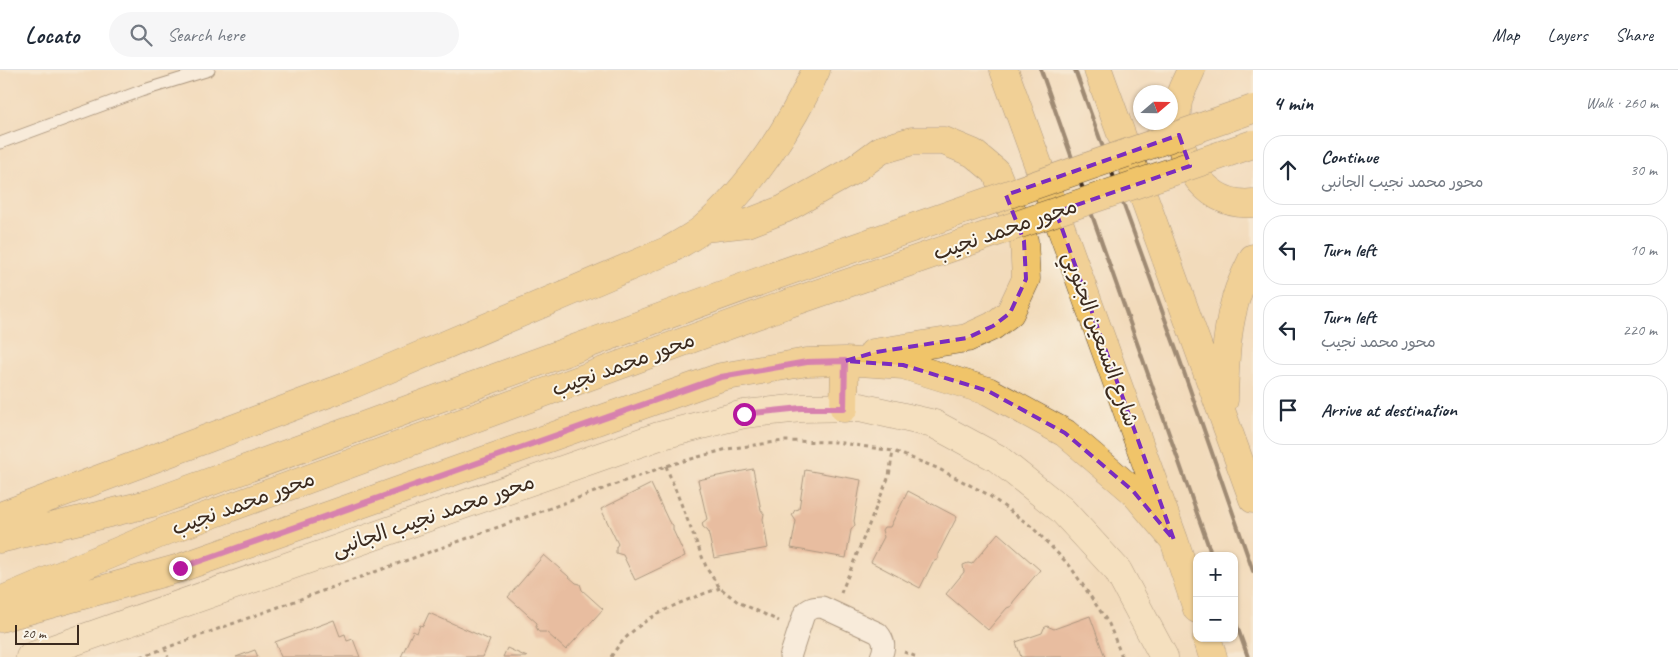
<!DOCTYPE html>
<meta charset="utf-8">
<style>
body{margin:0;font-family:Caveat,"Playpen Sans Arabic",sans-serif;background:#f6f6f7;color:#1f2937}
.controls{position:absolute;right:15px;bottom:15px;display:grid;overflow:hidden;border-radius:10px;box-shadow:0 1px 4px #0004}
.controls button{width:45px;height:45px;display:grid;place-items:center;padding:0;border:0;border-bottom:1px solid #e0e1e3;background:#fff;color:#1f2937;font:25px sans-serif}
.compass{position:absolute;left:1133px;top:15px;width:45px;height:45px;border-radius:50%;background:#fff;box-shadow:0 1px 4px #0004;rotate:70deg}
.scale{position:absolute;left:15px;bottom:12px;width:64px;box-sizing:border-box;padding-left:5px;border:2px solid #3b2a1e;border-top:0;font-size:14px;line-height:18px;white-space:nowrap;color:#3b2a1e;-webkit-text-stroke:4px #fbf7ec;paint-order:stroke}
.stop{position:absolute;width:15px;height:15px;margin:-11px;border:4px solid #b5179e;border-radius:50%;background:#fff}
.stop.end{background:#b5179e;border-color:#fff;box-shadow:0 1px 5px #0008}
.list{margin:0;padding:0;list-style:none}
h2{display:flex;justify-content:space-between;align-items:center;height:65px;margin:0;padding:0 20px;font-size:21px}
h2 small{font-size:16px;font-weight:400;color:#747a83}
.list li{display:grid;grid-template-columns:32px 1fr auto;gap:15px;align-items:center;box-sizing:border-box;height:70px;margin:0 10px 10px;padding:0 10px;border:1px solid #e0e1e3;border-radius:20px}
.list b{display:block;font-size:19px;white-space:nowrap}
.list p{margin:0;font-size:16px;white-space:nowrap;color:#747a83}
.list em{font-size:16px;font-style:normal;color:#747a83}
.icon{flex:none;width:28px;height:28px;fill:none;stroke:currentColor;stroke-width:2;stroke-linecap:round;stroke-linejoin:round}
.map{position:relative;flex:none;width:1253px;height:587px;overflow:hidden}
header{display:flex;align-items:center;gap:30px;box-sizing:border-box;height:70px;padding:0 25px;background:#fff;border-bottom:1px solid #e0e1e3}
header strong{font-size:24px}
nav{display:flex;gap:28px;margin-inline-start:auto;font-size:18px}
.search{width:350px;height:45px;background:#f6f6f7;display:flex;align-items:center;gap:12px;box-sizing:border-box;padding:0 18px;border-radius:28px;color:#747a83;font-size:19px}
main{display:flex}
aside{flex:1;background:#fff}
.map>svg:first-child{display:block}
.building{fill:#dc997e}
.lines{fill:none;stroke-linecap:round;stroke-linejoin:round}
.lane-casing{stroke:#564536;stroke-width:13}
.street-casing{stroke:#564536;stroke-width:23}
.secondary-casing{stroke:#564536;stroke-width:29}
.primary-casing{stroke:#564536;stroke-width:29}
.path{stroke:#564536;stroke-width:3;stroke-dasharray:4 4;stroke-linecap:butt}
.lane{stroke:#fff;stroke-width:11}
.street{stroke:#fff;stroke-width:21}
.secondary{stroke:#f9e7c3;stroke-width:28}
.primary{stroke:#f0c469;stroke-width:28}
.rail{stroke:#3b2a1e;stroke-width:4}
.primary-bridge-casing{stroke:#564536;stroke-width:29;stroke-linecap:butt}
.primary-bridge{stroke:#f0c469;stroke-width:28}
.route{stroke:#b5179e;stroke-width:6}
.marked{fill:none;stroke:#7b2cbf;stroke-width:4;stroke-dasharray:10 6;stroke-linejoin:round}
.labels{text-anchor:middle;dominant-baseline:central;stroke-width:4;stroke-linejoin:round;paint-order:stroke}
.street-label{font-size:21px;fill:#3b2a1e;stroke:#fbf7ec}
</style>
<header>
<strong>Locato</strong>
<div class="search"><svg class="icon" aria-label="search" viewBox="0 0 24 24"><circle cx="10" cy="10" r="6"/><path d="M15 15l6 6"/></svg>Search here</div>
<nav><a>Map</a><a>Layers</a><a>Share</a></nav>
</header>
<main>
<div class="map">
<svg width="1253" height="587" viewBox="0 0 1253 587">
<rect width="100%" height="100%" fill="#fbf7ec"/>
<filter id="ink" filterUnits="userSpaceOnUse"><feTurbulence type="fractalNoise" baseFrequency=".02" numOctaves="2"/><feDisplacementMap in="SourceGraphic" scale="10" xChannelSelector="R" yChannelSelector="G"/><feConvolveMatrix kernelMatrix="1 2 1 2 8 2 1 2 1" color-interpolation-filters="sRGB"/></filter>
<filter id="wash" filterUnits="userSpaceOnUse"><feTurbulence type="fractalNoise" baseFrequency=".0096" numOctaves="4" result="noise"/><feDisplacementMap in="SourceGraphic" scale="20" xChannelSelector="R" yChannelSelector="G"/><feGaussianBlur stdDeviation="1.12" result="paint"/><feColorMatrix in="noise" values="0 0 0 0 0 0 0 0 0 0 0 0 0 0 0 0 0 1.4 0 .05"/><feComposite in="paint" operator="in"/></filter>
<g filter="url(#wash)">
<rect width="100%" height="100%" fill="#f2dbbb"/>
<g id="blocks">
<path class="building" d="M753,399L761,440L764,444L763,449L768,478L714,488L708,461L703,457L702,453L707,449L698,410Z
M805,400L861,410L854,451L855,455L851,460L846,488L791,478L796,451L792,445L795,440L799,439Z
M651,414L669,452L673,455V460L685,486L635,510L623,485L616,483V477L618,474L601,439Z
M908,421L957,447L938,484V489L933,492L920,518L871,492L884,467L882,460L884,457H890Z
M998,463L1040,500L1013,532L1012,536L1007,538L988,560L946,524L964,502L963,495L968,493L972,494Z
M544,485L576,513L580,514L582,520L603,539L566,580L546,562H539L536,557L537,553L508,527Z
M429,543L490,570L483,587H401L413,561L417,563L420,555L423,556Z
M1090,546L1105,587H1021L1016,572L1042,563L1044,558L1047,556L1054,559Z
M334,550L340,566L345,564L347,571L353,569L360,587H281L275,572Z
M507,578L527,587H503Z
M255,580L258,587H236Z"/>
</g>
</g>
<g filter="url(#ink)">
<use href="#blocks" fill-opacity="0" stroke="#564536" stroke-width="1"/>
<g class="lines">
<g class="lane-casing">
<path id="lane" d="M0,73L141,21L209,0"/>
</g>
<g class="street-casing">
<path id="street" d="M790,587L804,544C809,538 814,537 822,537L878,563C885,571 885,577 881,587"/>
</g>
<g class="secondary-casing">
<path id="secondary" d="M30,587L659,366L744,344L801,338L860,337L934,354L997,388L1062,440L1118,501L1164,587"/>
</g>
<g class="primary-casing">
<path id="primary" d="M1004,0L1174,470L1197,539
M1098,0L1253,429
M1191,0C1187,10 1180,21 1178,32C1170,77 1201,139 1253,133
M704,158L748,153L784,139L855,99L881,80L912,71H944L973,83L996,102L1024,171L1026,209L1010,243L993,256L967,268L873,283
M1224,330C1225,293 1226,255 1239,219C1243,209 1248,198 1253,188
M844,338L845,291
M0,446L353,314L669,180C681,173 695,166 705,157C750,118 792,55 816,0
M0,469L152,433L774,206
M0,531L166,461L784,235
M0,548L180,498L721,307L807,292L845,291L903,295L988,321L1065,363L1133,421L1174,470
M1207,568L1213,587"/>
</g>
<path class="path" d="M666,396L707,499L720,518L738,532L779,551
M841,523L889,406L893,381
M165,578L168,587
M904,582L917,587
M141,587L666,396L727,379L783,371L836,372L893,381L937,398L987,424L1032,457L1070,496L1109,554L1122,587
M611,587C634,548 680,532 720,518"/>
<use href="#lane" class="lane"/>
<use href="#street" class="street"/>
<use href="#secondary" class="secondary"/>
<use href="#primary" class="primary"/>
<path class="rail" d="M1041,0L1212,486
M1075,0L1178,285L1253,501
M1234,548L1248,587"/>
<g class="primary-bridge-casing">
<path id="primary-bridge" d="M774,206L1253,39
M784,235L1253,74"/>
</g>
<use href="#primary-bridge" class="primary-bridge"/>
</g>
</g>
<g class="lines" filter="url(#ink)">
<path class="route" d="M180,498L721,307L807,292L845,291L844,338H801L744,344"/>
</g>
<path d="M0 0H1253V587H0ZM1179,65L1190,96L1056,142L1174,470L1133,421L1065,363L988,321L903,295L845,291L876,282L967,268L993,256L1010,243L1026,209L1024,171L1006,125Z" fill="#f2dbbb" fill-opacity=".55" fill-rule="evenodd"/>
<path class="marked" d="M1179,65L1190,96L1056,142L1174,470L1133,421L1065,363L988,321L903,295L845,291L876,282L967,268L993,256L1010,243L1026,209L1024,171L1006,125Z"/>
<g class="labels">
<g class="street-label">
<text transform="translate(1005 159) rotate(-19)">محور محمد نجيب</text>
<text transform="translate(1101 269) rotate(70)">شارع التسعين الجنوبي</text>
<text transform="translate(623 294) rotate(-20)">محور محمد نجيب</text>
<text transform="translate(243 433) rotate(-20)">محور محمد نجيب</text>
<text transform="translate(433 445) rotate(-19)">محور محمد نجيب الجانبى</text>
</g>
</g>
</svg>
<div class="controls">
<button>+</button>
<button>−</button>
</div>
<svg class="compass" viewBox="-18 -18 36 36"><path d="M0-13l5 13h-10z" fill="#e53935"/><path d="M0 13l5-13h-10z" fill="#747a83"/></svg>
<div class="scale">20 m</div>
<div class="stop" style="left:744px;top:344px"></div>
<div class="stop end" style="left:180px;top:498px"></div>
</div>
<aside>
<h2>4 min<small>Walk · 260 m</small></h2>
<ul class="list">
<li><svg class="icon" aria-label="ahead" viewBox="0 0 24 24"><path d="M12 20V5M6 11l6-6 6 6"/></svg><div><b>Continue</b><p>محور محمد نجيب الجانبى</p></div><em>30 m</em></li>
<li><svg class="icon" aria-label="left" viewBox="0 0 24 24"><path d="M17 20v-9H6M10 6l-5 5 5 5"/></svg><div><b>Turn left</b></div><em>10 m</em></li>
<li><svg class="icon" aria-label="left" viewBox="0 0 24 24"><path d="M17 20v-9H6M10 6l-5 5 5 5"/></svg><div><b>Turn left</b><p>محور محمد نجيب</p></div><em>220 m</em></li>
<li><svg class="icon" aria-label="arrive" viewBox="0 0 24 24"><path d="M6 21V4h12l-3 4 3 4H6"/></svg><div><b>Arrive at destination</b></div></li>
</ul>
</aside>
</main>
